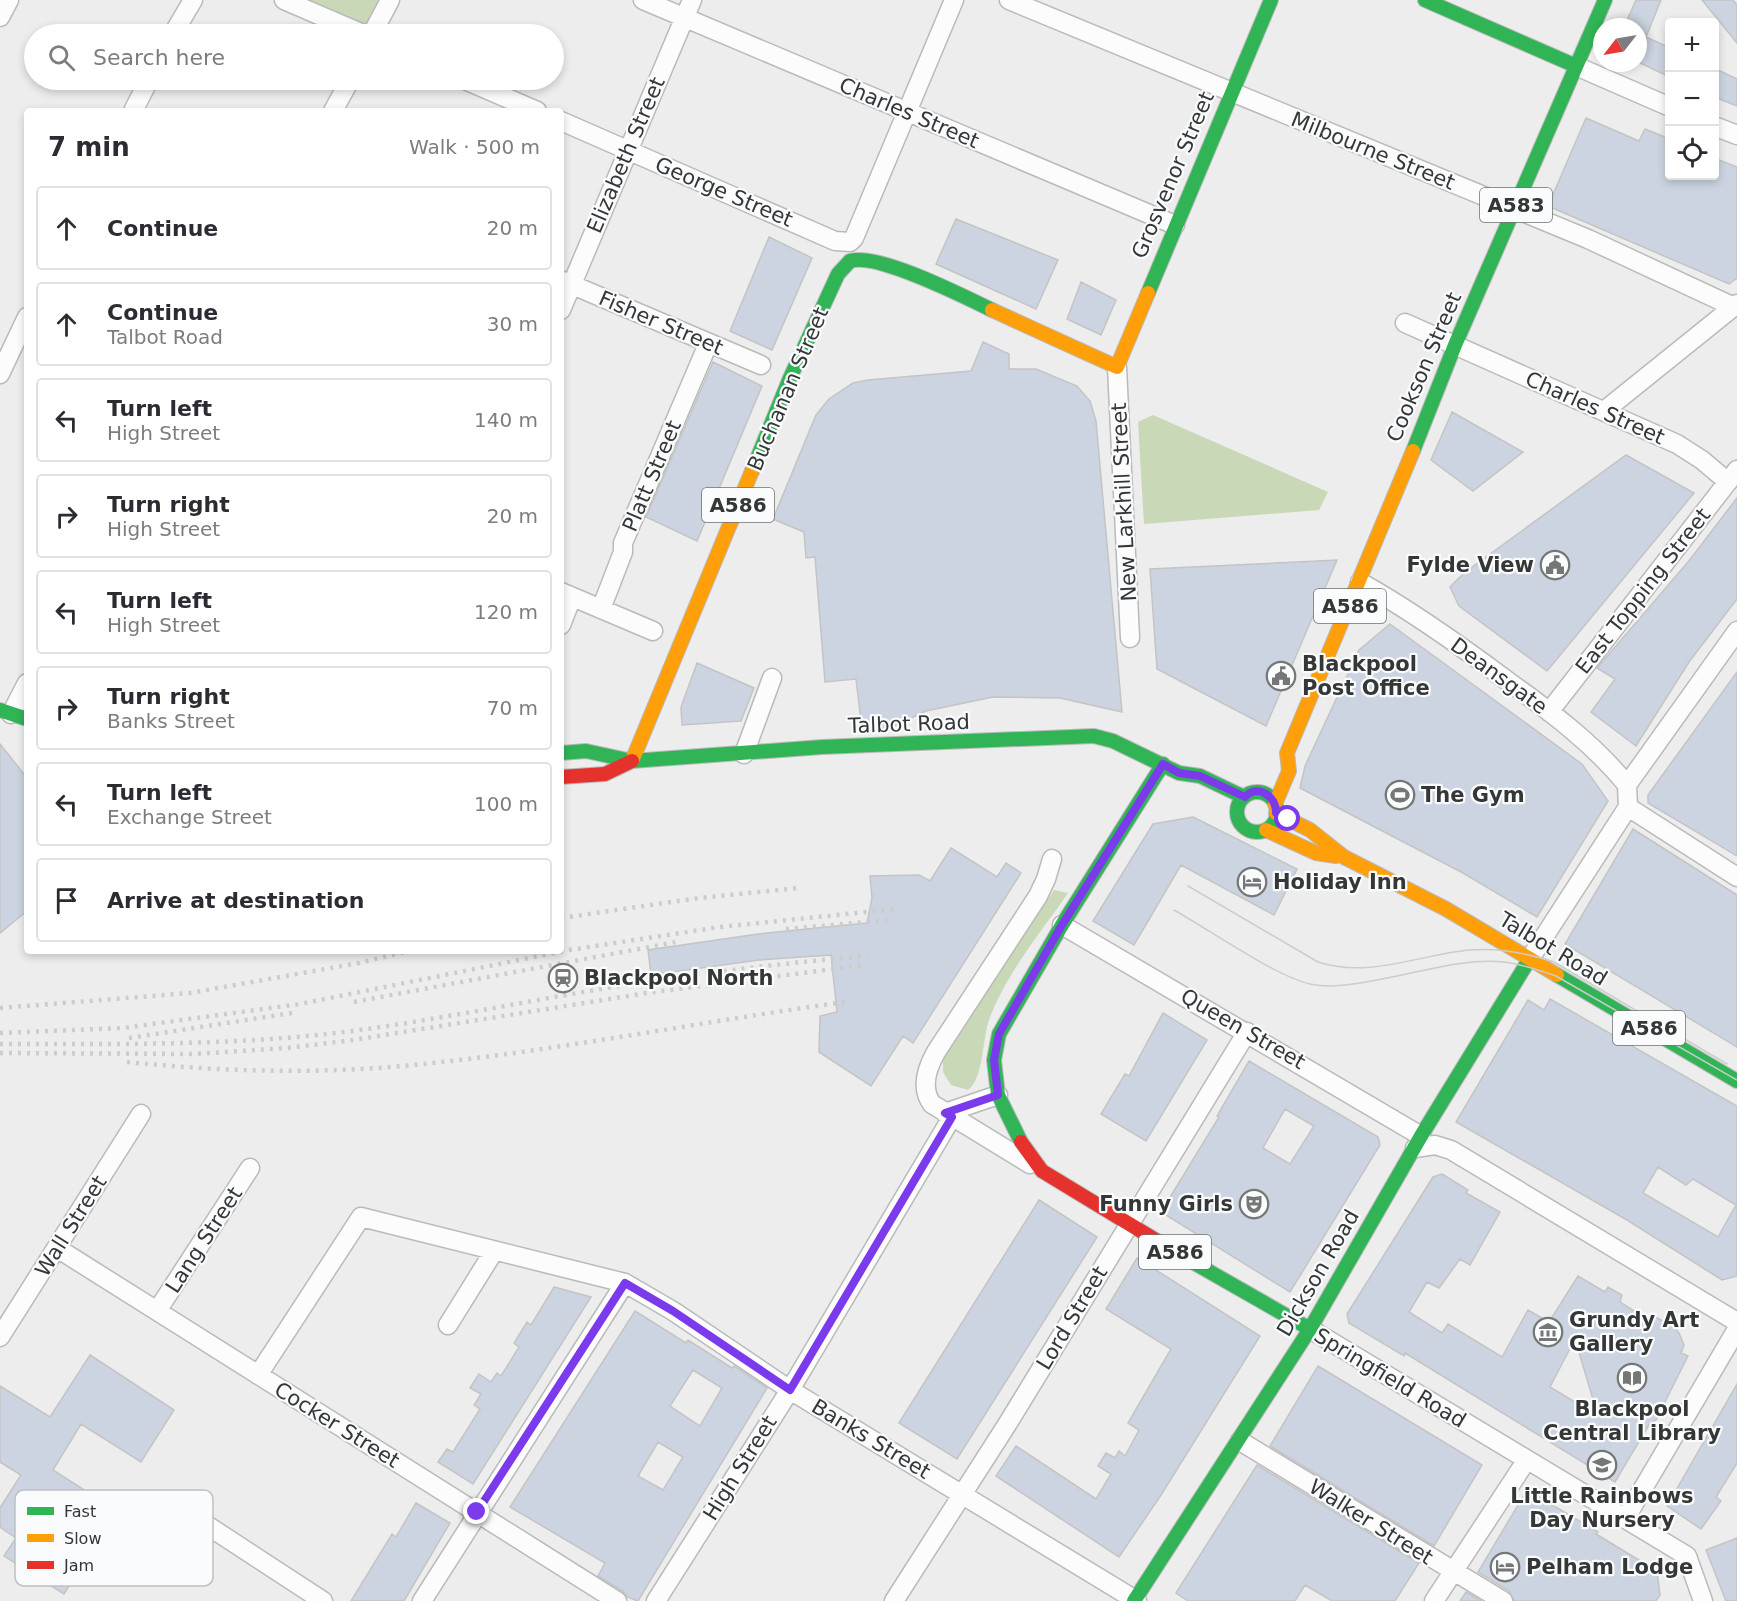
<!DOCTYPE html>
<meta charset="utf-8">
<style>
body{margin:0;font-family:"DejaVu Sans",sans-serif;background:#f2f2f3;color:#2b2b33}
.controls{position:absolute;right:18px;top:18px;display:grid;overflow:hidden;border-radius:6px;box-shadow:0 3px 9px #0003}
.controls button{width:54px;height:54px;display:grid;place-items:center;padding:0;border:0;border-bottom:2px solid #e1e1e2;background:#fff;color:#2b2b33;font:30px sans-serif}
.compass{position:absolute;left:1593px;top:18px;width:54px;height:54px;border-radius:50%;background:#fff;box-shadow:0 3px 9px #0003;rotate:239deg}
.stop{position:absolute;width:18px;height:18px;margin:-14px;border:4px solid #7c3aed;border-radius:50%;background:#fff}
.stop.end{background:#7c3aed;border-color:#fff;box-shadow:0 2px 6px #0008}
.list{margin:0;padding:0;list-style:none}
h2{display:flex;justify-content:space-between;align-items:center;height:78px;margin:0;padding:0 24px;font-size:26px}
h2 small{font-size:20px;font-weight:400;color:#7c7c81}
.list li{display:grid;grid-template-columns:39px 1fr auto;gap:18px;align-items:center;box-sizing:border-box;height:84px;margin:0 12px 12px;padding:0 12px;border:2px solid #e1e1e2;border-radius:6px}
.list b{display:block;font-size:22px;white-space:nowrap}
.list p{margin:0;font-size:20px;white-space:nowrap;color:#7c7c81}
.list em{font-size:20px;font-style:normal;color:#7c7c81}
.icon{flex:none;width:33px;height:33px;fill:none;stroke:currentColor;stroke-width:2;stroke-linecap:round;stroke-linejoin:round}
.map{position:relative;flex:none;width:1737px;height:1601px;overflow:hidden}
.search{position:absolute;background:#fff;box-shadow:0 3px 9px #0003;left:24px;top:24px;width:540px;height:66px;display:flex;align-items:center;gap:15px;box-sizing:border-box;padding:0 21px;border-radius:33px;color:#7c7c81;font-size:22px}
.panel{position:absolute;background:#fff;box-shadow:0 3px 9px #0003;left:24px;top:108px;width:540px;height:846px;border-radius:6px}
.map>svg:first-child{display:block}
.green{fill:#c9d8b6}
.building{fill:#cbd4e0;stroke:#c4c4c5;stroke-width:1.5;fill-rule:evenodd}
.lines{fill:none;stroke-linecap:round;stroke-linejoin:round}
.street-casing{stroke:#bababb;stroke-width:21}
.fast-casing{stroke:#bababb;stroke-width:16}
.slow-casing{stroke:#bababb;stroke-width:16}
.jam-casing{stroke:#bababb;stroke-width:16}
.street{stroke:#fcfcfc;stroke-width:18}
.fast{stroke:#30b455;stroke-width:14}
.slow{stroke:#ff9f0a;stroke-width:14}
.jam{stroke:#e5322d;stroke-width:14}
.tram{stroke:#cbcccc;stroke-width:1.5}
.rail{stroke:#cbcccc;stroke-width:4.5;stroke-dasharray:3 6;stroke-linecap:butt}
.route{stroke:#7c3aed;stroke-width:8}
.labels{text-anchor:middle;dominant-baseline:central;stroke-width:4.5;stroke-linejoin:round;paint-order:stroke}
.shield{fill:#f9fbfd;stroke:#707172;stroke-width:1.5}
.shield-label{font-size:20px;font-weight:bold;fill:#353636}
.street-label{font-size:21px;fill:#353636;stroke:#f9fbfd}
.poi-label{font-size:21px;font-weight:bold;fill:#353636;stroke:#f9fbfd;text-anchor:start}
.key{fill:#f9fbfd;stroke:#bec0c1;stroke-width:1.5}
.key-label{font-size:16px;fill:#353636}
</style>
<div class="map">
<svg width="1737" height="1601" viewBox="0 0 1737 1601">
<rect width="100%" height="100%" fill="#ededee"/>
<path class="green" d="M302,0H381L367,29Z
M1153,415L1328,492L1319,510L1144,524L1138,422Z
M1054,890L1068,893C1041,932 1006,974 989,1020C982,1040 984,1078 968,1090L951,1085L943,1072V1055Z"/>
<path class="building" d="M1636,0H1661L1646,37L1670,48V77L1638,62V27H1624Z
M1702,0H1733L1737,5V43Z
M1714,68L1737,79V106L1714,97Z
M1586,118L1639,141L1645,129L1670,139V176H1714V158L1737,167V278L1729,284L1548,206Z
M956,219L1058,260L1036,309L936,264Z
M769,237L812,258L772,350L730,331Z
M1081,282L1116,300L1101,335L1067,319Z
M983,342L1009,354V369H1036L1077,386L1090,401L1096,421L1122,712L1060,698L993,697L926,711L888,729H862L856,679L825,682L815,557L806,558L804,532L773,519L816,415L829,399L853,383L868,380L971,371Z
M713,362L762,386L697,541L646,517Z
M1452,412L1523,452L1473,491L1431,460Z
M1626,455L1694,493L1547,671L1459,606L1450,587L1464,573Z
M1737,498V599L1689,662L1636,746L1591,712L1615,679L1597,668L1688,562Z
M1337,560L1266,726L1157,669L1150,569Z
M1390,624L1582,764L1608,801L1537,917L1463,873L1300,788L1305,766L1359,650Z
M697,663L754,688L741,721L682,725L681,707Z
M1737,672V856L1648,803V795Z
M0,744L27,778V911L0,933Z
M1193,817L1297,869L1274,915L1181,865L1134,945L1093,921L1153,824Z
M1633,829L1737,895V1047L1565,944Z
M951,848L997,877L1006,863L1021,873L913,1043L903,1036L871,1086L819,1052L820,1016L837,1012L831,955L759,960L651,975L648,950L758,934L867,923L872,898L870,876L919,875L930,881Z
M1550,999L1737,1106V1276L1722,1280L1627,1220L1456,1122L1528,1000L1544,1010ZM1658,1167L1686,1185L1693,1179L1736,1205L1718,1237L1643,1193Z
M1163,1013L1207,1040L1146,1141L1101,1114L1125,1074L1129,1076Z
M1249,1061L1378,1137L1380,1145L1290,1292L1161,1212L1219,1117L1217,1116ZM1285,1109L1314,1126L1290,1164L1263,1148Z
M1442,1174L1468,1190L1466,1193L1500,1212L1470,1265L1460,1259L1439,1288L1427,1282L1409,1312L1442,1333L1448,1324L1502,1357L1528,1310L1549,1322L1578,1276L1605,1292L1608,1287L1622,1295L1620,1302L1651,1322L1654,1316L1674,1327L1679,1333L1684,1345L1681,1353L1688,1356L1656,1420L1650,1423L1615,1482L1405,1353L1404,1356L1349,1323L1347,1314L1433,1177ZM1575,1339L1598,1416L1550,1387Z
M1039,1200L1097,1237L957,1459L899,1423Z
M1137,1258L1260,1336L1161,1495L1119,1557L996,1476L1016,1446L1096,1499L1111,1474L1098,1466L1106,1453L1115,1458L1119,1451L1125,1456L1139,1430L1128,1423L1171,1349L1106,1309Z
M554,1287L591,1297L473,1484L438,1462L447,1449L453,1452L480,1409L474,1405L481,1394L470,1388L479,1374L491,1382L497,1373L501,1376L519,1347L514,1343L527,1322L531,1325Z
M635,1311L686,1343L688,1340L732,1368L734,1366L767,1388L638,1601L627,1597L623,1591L598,1576L605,1563L510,1507ZM693,1370L722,1388L700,1426L670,1406ZM658,1442L683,1457L663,1490L638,1476Z
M90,1355L174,1410L141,1462L81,1424L53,1470L117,1511L64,1594L4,1556L16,1538L0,1527V1508L21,1475L0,1462V1386L50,1417Z
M1318,1366L1482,1465L1434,1546L1270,1446Z
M1737,1384V1463L1716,1497L1721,1501L1701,1529L1667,1506Z
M1257,1465L1419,1563L1395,1601H1332L1305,1585L1295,1601H1188L1176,1593Z
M1527,1490L1598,1532L1596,1534L1657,1571L1660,1595L1656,1601H1514L1509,1591L1478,1572Z
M416,1503L450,1523L404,1601H351L392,1534L396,1537Z
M1737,1538V1601H1726L1706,1550Z
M1466,1592L1481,1601H1460Z"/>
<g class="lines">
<g class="street-casing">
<path id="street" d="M284,0L363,34
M643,0L1175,225
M1009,0L1588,239L1734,307
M0,17L9,0
M173,34L193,0
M372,34L390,0
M1576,66L1670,107
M465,80L537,111
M133,111L149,80
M333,111L350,80
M561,121L835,241L850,242L854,238
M1714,126L1737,135
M854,238L954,0
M563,281L761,365
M561,310L692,0
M1405,323L1677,444L1702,460L1728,482
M1117,367L1130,638
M0,374L27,317
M1604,411L1737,304
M1360,582C1412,611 1461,646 1509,682C1551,712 1595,745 1627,785
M561,592L653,631
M601,609L623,552V543L708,344
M561,625L572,597
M1549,712L1737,470
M11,714L27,683
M744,754L772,678
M1628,807L1737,877
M1062,925L1421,1136
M1529,960L1628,807L1627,785L1737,631
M945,1113L998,1095
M1415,1148L1435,1145L1451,1150L1737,1322
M1030,1164L932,1104C920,1088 927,1068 936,1052L1038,896L1046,879L1052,859
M57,1248L617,1601
M157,1311L250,1168
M448,1325L494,1251
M1310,1329L1687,1556L1703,1601
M0,1337L141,1114
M258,1375L361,1217L625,1283L673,1311L790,1390L1137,1601
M1240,1441L1503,1601
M173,1503L323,1601
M1625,1519L1737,1329
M422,1601L625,1283
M656,1601L790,1390L952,1117
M894,1601L1008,1423L1247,1032
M1434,1601L1526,1461"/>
</g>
<g class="fast-casing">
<path id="fast" d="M1425,0L1576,66
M1148,293L1271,0
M1413,451L1455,345L1605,0
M752,471L790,378L838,274L850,261C877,252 965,297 992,310
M0,710L27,719
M561,753L586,751L632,761L822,747L1094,736L1113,741L1179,773L1200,776L1244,797
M1237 812a20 20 0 1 1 40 0a20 20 0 1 1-40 0Z
M1557,975L1737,1081
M1021,1142L998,1095L994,1060L999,1034L1062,925L1163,764
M1182,1256L1310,1329L1421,1136L1529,960
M1134,1601L1310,1329"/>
</g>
<g class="slow-casing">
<path id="slow" d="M992,310L1117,367L1148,293
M632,761L752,471
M1275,804L1289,771L1287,753L1413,451
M1276,813L1310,830L1344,857L1446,909L1557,975
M1266,830L1316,853L1336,856"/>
</g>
<g class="jam-casing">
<path id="jam" d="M561,777L605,774L632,761
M1021,1142L1042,1171L1182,1256"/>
</g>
<use href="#street" class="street"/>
<use href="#fast" class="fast"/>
<use href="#slow" class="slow"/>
<use href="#jam" class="jam"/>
<path class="tram" d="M1188,886L1318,962C1363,977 1410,959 1454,952C1489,946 1521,951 1554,962L1727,1064
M1174,910C1208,929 1275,976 1310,984C1334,989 1359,983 1382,979C1421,972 1464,958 1504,962C1522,964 1539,970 1556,976L1737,1080"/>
<path class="rail" d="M561,918L699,898L799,888
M786,929L890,920
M354,1002L676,942
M0,1008L190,993L359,963L409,951
M0,1033L123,1028L226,1014L300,1004L569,950L720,927L895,909
M129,1038L292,1013
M0,1044C115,1044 229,1046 344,1032C447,1019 549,996 652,981C724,970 796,962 868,956
M0,1053L194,1054L287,1048L353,1040L647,993L865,965
M127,1062C215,1071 303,1074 391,1067C544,1054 695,1022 846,1002"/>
</g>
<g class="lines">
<path class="route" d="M477,1512L625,1283L673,1311L790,1390L952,1117L945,1113L998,1095L994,1060L999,1034L1062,925L1163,764L1179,773L1200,776L1245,797C1258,783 1277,797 1276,813L1288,819"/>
</g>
<defs>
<g id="civic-ring" transform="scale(1.5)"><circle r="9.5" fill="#f9fbfd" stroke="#757676" stroke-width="1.5"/><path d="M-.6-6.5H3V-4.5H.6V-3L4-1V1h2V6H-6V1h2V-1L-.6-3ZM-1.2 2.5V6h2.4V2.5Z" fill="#757676"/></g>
<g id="stadium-ring" transform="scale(1.5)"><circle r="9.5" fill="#f9fbfd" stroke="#757676" stroke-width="1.5"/><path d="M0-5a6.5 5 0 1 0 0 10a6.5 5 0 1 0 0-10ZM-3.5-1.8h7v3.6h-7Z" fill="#757676"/></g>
<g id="hotel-ring" transform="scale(1.5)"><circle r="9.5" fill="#f9fbfd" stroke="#757676" stroke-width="1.5"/><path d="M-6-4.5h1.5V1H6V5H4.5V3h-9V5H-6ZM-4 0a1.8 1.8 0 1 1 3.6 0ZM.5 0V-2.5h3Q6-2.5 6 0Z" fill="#757676"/></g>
<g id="station-ring" transform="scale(1.5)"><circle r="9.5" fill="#f9fbfd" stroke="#757676" stroke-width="1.5"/><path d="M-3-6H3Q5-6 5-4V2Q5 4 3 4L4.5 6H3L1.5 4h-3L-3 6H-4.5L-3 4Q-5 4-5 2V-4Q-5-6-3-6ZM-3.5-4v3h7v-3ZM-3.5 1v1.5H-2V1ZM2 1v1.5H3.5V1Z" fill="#757676"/></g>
<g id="theatre-ring" transform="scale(1.5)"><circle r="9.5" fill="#f9fbfd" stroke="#757676" stroke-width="1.5"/><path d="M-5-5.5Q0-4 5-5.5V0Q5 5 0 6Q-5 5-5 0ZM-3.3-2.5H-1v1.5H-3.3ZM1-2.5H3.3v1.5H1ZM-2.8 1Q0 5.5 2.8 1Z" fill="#757676"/></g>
<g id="museum-ring" transform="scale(1.5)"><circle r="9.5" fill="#f9fbfd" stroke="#757676" stroke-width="1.5"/><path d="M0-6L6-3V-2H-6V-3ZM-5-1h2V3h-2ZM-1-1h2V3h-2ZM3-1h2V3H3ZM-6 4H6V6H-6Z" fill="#757676"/></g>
<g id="library-ring" transform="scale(1.5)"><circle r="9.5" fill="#f9fbfd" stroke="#757676" stroke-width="1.5"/><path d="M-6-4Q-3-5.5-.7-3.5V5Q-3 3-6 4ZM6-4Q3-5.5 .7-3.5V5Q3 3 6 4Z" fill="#757676"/></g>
<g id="school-ring" transform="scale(1.5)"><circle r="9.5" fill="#f9fbfd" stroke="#757676" stroke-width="1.5"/><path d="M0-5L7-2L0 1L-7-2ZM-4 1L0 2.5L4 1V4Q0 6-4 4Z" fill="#757676"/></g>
</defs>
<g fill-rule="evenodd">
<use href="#civic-ring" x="1555" y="565"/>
<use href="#civic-ring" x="1281" y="676"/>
<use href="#stadium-ring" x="1400" y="795"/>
<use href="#hotel-ring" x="1252" y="882"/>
<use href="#station-ring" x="563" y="978"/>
<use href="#theatre-ring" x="1254" y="1204"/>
<use href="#museum-ring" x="1548" y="1332"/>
<use href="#library-ring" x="1632" y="1378"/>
<use href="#school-ring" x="1602" y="1465"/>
<use href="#hotel-ring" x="1505" y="1567"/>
</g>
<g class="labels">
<g class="shield">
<rect x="1480" y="188" width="72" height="34" rx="4.5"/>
<rect x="702" y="488" width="72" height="34" rx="4.5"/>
<rect x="1314" y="589" width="72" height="34" rx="4.5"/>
<rect x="1613" y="1011" width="72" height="34" rx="4.5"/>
<rect x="1139" y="1235" width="72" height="34" rx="4.5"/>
</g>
<g class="shield-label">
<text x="1516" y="205">A583</text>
<text x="738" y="505">A586</text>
<text x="1350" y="606">A586</text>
<text x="1649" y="1028">A586</text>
<text x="1175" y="1252">A586</text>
</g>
<g class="street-label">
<text transform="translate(909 113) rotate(23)">Charles Street</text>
<text transform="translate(1373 151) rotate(22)">Milbourne Street</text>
<text transform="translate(626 155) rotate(-67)">Elizabeth Street</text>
<text transform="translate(1173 175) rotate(-67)">Grosvenor Street</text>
<text transform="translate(724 192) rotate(23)">George Street</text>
<text transform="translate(661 323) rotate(23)">Fisher Street</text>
<text transform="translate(1424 367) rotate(-67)">Cookson Street</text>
<text transform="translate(788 389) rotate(-67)">Buchanan Street</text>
<text transform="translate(1595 408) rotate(24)">Charles Street</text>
<text transform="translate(652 476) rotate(-67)">Platt Street</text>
<text transform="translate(1124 502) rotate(-93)">New Larkhill Street</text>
<text transform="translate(1643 591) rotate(-52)">East Topping Street</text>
<text transform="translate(1499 676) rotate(36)">Deansgate</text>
<text transform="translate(909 724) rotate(-2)">Talbot Road</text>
<text transform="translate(1553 949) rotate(31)">Talbot Road</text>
<text transform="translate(1243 1029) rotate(30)">Queen Street</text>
<text transform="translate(71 1226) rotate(-58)">Wall Street</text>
<text transform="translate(204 1240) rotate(-57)">Lang Street</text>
<text transform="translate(1318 1273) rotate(-60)">Dickson Road</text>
<text transform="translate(1072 1318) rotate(-59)">Lord Street</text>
<text transform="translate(1390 1378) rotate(31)">Springfield Road</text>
<text transform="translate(337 1425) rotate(32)">Cocker Street</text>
<text transform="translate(871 1439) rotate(31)">Banks Street</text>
<text transform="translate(740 1468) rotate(-58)">High Street</text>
<text transform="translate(1371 1522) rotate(32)">Walker Street</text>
</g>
<g class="poi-label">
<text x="1534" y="565" text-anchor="end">Fylde View</text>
<text x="1302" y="664">Blackpool<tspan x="1302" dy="24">Post Office</tspan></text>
<text x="1421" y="795">The Gym</text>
<text x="1273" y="882">Holiday Inn</text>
<text x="584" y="978">Blackpool North</text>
<text x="1233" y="1204" text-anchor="end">Funny Girls</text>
<text x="1569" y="1320">Grundy Art<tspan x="1569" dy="24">Gallery</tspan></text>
<text x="1632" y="1409" text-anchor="middle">Blackpool<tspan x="1632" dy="24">Central Library</tspan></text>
<text x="1602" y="1496" text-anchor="middle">Little Rainbows<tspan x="1602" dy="24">Day Nursery</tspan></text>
<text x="1526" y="1567">Pelham Lodge</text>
</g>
</g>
<rect x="15" y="1490" width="198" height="96" rx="9" class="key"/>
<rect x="27" y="1507" width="27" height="8" fill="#30b455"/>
<rect x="27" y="1534" width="27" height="8" fill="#ff9f0a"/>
<rect x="27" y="1561" width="27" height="8" fill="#e5322d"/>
<g class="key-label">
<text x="64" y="1517">Fast</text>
<text x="64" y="1544">Slow</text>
<text x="64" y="1571">Jam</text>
</g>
</svg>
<div class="controls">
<button>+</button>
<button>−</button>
<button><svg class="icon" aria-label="locate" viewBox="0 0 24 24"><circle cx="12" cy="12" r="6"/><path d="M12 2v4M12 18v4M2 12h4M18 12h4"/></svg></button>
</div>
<svg class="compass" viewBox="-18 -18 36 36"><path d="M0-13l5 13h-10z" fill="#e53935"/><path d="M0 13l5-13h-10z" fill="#7c7c81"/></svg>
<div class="stop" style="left:1288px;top:819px"></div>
<div class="stop end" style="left:477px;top:1512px"></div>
<div class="search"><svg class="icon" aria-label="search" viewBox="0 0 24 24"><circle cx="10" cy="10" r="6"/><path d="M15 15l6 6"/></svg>Search here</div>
<section class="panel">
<h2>7 min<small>Walk · 500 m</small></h2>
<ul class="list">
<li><svg class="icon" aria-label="ahead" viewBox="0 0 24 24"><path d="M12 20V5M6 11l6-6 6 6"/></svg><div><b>Continue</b></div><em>20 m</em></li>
<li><svg class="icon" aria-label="ahead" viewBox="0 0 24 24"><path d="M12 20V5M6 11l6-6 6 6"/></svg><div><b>Continue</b><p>Talbot Road</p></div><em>30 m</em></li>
<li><svg class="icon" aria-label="left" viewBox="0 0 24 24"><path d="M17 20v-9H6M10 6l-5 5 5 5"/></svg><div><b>Turn left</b><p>High Street</p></div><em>140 m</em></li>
<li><svg class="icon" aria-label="right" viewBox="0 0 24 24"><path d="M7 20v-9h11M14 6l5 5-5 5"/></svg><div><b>Turn right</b><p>High Street</p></div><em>20 m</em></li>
<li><svg class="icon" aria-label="left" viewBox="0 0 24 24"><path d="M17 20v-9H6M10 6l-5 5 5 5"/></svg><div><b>Turn left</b><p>High Street</p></div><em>120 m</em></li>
<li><svg class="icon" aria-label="right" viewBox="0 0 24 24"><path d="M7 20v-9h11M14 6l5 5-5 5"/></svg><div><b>Turn right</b><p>Banks Street</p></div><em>70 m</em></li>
<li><svg class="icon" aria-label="left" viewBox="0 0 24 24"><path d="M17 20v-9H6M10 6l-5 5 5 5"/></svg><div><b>Turn left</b><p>Exchange Street</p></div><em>100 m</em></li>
<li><svg class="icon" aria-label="arrive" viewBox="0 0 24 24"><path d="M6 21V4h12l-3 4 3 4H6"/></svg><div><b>Arrive at destination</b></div></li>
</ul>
</section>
</div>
